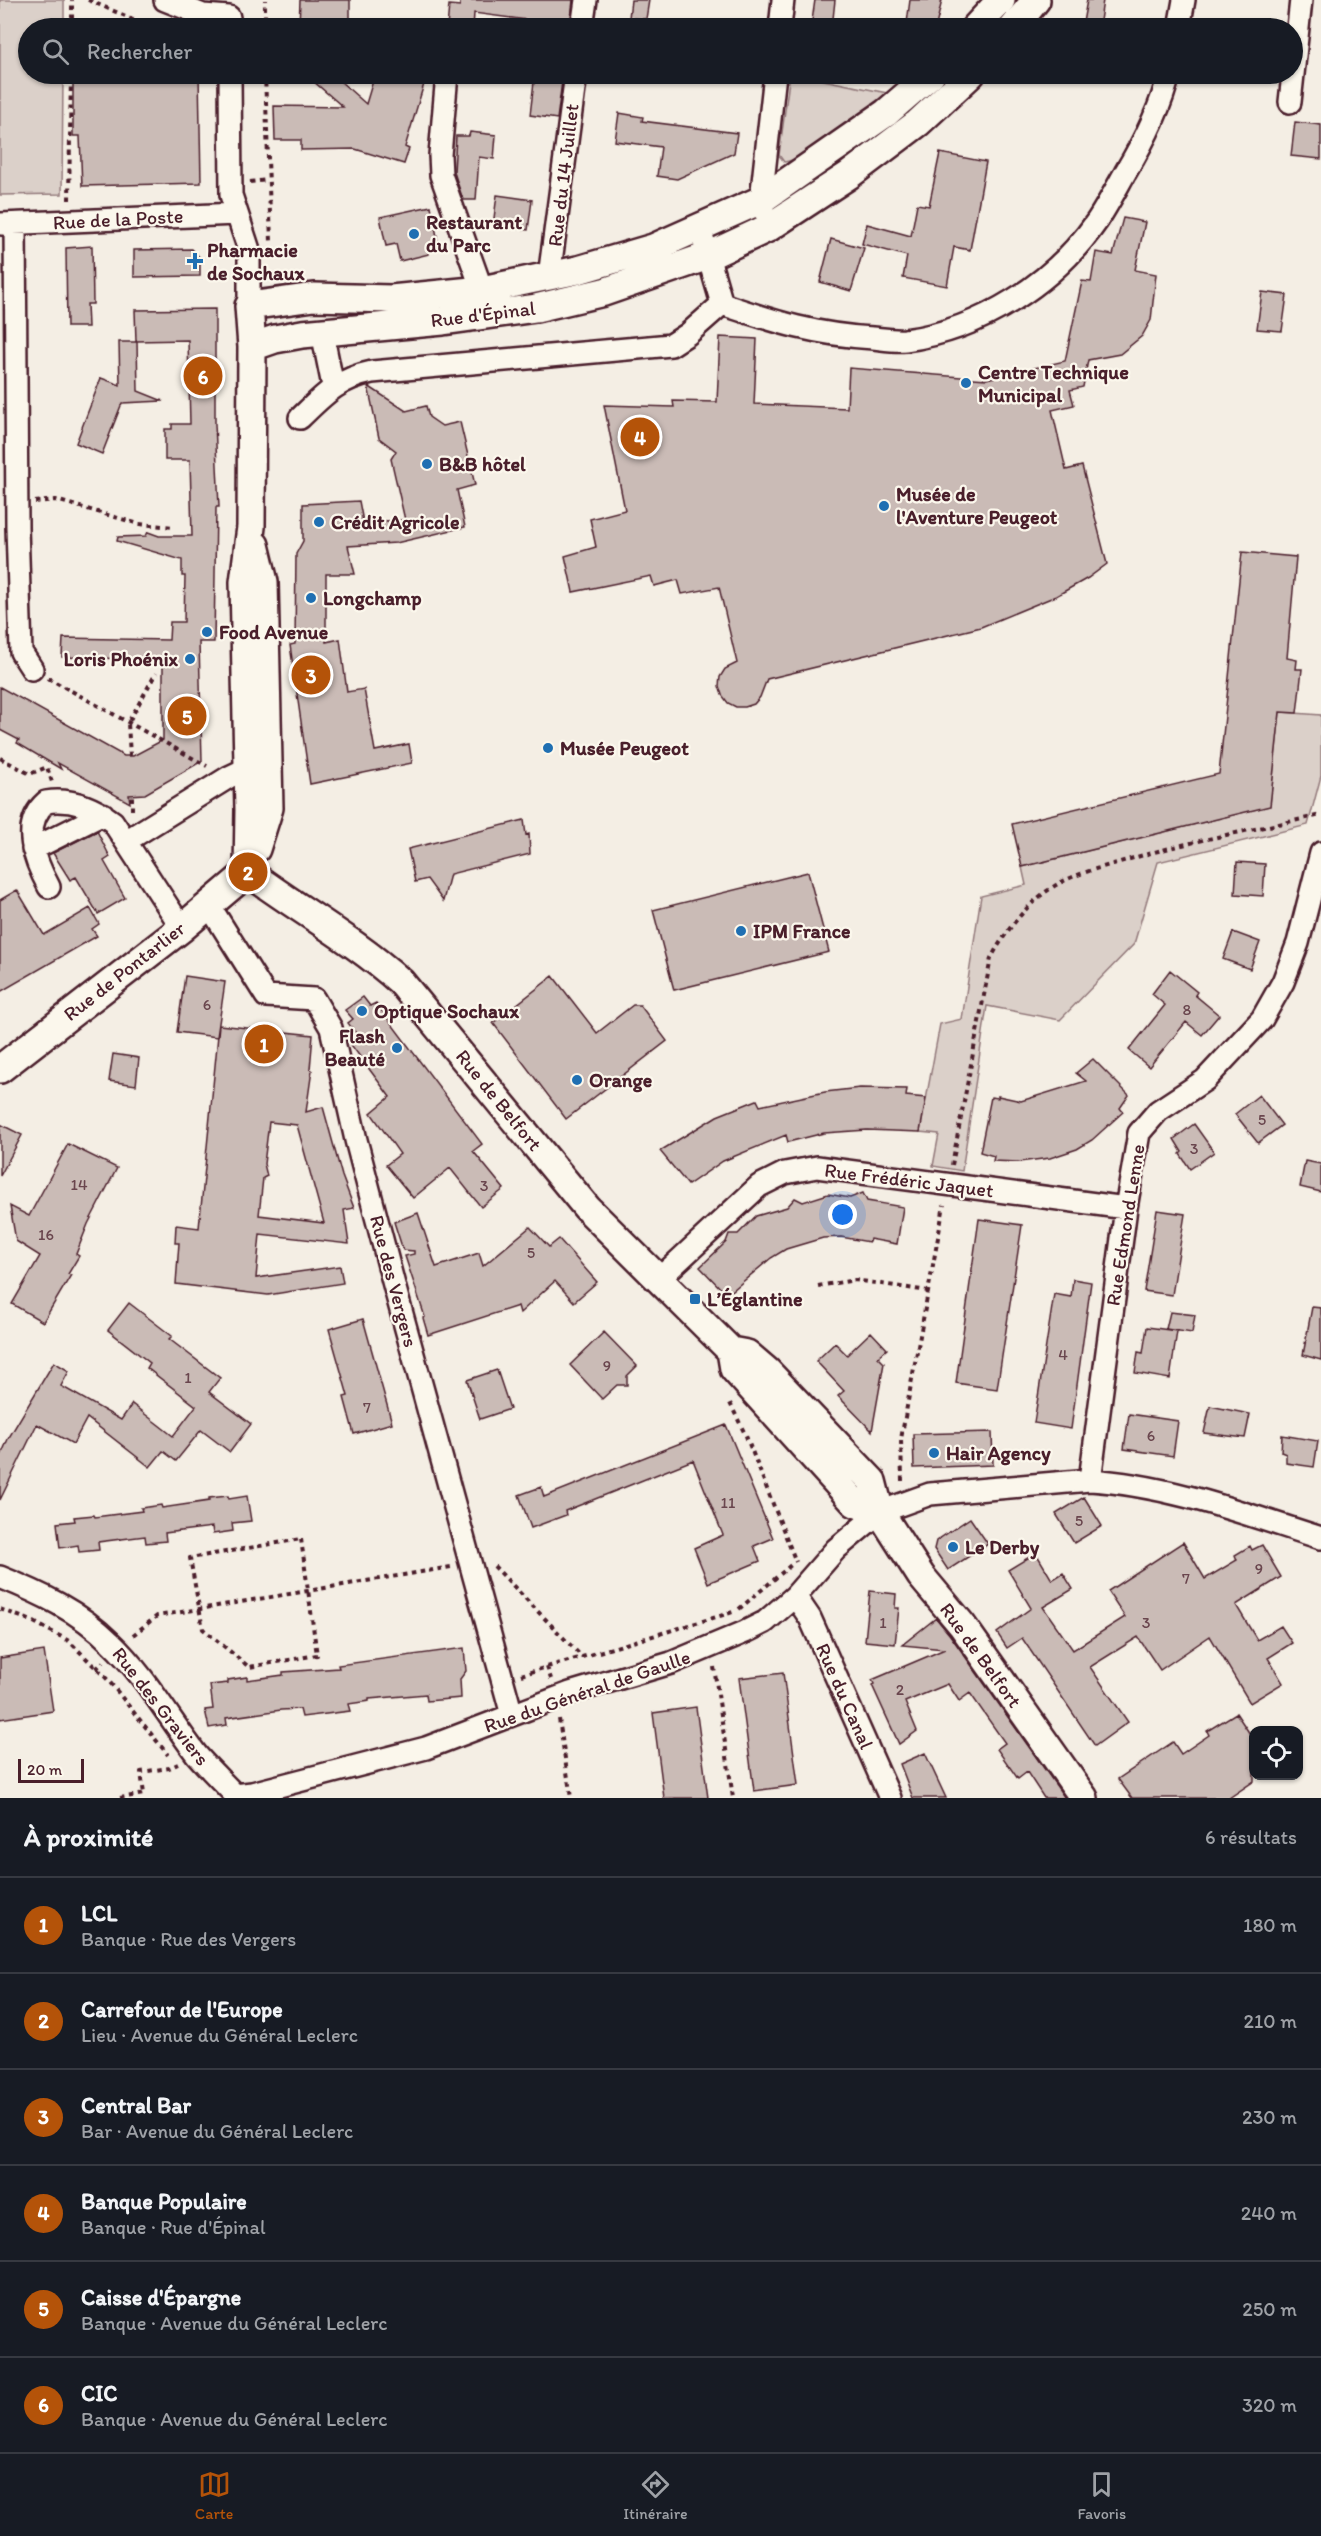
<!DOCTYPE html>
<html lang="fr">
<meta charset="utf-8">
<style>
body{margin:0;font-family:Itim,sans-serif;background:#242831;color:#f1f3f6}
.controls{position:absolute;right:18px;bottom:18px;display:grid;overflow:hidden;border-radius:12px;box-shadow:0 2px 4px #0004}
.controls button{width:54px;height:54px;display:grid;place-items:center;padding:0;border:0;border-bottom:2px solid #363941;background:#171b24;color:#f1f3f6;font:30px sans-serif}
.scale{position:absolute;left:18px;bottom:15px;width:66px;box-sizing:border-box;padding-left:6px;border:3px solid #4a1f2b;border-top:0;font-size:16px;line-height:21px;white-space:nowrap;color:#4a1f2b;-webkit-text-stroke:4px #fbf7ec;paint-order:stroke}
.you{position:absolute;left:843px;top:1215px;width:21px;height:21px;margin:-15px;border:4px solid #fff;border-radius:50%;background:#1a73e8;box-shadow:0 0 0 9px #1a73e833}
.badge{display:grid;place-items:center;width:39px;height:39px;border-radius:50%;background:#b45309;color:#fff;font-size:20px;font-weight:700}
.pin{position:absolute;translate:-50% -50%;border:3px solid #fff;box-shadow:0 2px 6px #0006}
.list{margin:0;padding:0;list-style:none}
h2{display:flex;justify-content:space-between;align-items:center;height:78px;margin:0;padding:0 24px;font-size:26px}
h2 small{font-size:20px;font-weight:400;color:#9ea1a6}
.list li{display:grid;grid-template-columns:39px 1fr auto;gap:18px;align-items:center;box-sizing:border-box;height:96px;padding:0 24px;border-top:2px solid #363941}
.list b{display:block;font-size:22px;white-space:nowrap}
.list p{margin:0;font-size:20px;white-space:nowrap;color:#9ea1a6}
.list em{font-size:20px;font-style:normal;color:#9ea1a6}
.icon{flex:none;width:33px;height:33px;fill:none;stroke:currentColor;stroke-width:2;stroke-linecap:round;stroke-linejoin:round}
.map{position:relative;flex:none;width:1321px;height:1798px;overflow:hidden}
.search{position:absolute;background:#171b24;box-shadow:0 2px 4px #0004;left:18px;right:18px;top:18px;height:66px;display:flex;align-items:center;gap:15px;box-sizing:border-box;padding:0 21px;border-radius:33px;color:#9ea1a6;font-size:22px}
.sheet{height:654px;background:#171b24}
nav{display:flex;justify-content:space-around;align-items:center;box-sizing:border-box;height:84px;border-top:2px solid #363941;background:#171b24;font-size:16px;color:#9ea1a6}
nav a{display:grid;justify-items:center;gap:3px}
nav .on{color:#b45309}
.map>svg:first-child{display:block}
.green{fill:#dbd0c9;stroke:#92787a;stroke-width:1.5}
.building{fill:#cabbb6;stroke:#4a1f2b;stroke-width:1.5;fill-rule:evenodd}
.lines{fill:none;stroke-linecap:round;stroke-linejoin:round}
.minor-casing{stroke:#4a1f2b;stroke-width:26}
.major-casing{stroke:#4a1f2b;stroke-width:32}
.path{stroke:#4a1f2b;stroke-width:4;stroke-dasharray:4.5 4.5;stroke-linecap:butt}
.minor{stroke:#fbf7ec;stroke-width:21}
.major{stroke:#fbf7ec;stroke-width:27}
.poi-dot{fill:#1f6fb2;stroke:#fbf7ec;stroke-width:2}
.labels{text-anchor:middle;dominant-baseline:central;stroke-width:4.5;stroke-linejoin:round;paint-order:stroke}
.number-label{font-size:16px;fill:#6a464e}
.street-label{font-size:20px;fill:#4a1f2b;stroke:#fbf7ec}
.poi-label{font-size:20px;font-weight:bold;fill:#4a1f2b;stroke:#fbf7ec;text-anchor:start}
</style>
<div class="map">
<svg width="1321" height="1798" viewBox="0 0 1321 1798">
<rect width="100%" height="100%" fill="#f4eee4"/>
<filter id="ink" filterUnits="userSpaceOnUse"><feTurbulence type="fractalNoise" baseFrequency=".0167" numOctaves="2"/><feDisplacementMap in="SourceGraphic" scale="12" xChannelSelector="R" yChannelSelector="G"/><feConvolveMatrix kernelMatrix="1 2 1 2 8 2 1 2 1" color-interpolation-filters="sRGB"/></filter>
<g filter="url(#ink)">
<path class="green" d="M0,0H64V28H28V74H63L62,194L0,195Z
M790,74H794L887,93C864,111 812,159 784,162L779,155Z
M1280,712L1321,715V776L1308,825L1158,862L1134,944L1060,1020L987,1006L962,1171L933,1166L939,1134L920,1132L940,1024L962,1019L981,896L1026,885L1022,867L1270,806Z"/>
<path class="building" d="M300,0H350V28H299Z
M460,0H573L570,28H540L541,22L474,13L473,28H447L449,5L460,6Z
M631,0H649L646,19L629,18Z
M815,0H835L832,28H811Z
M910,0H942L936,26L907,23Z
M1087,0H1103L1099,28H1082Z
M84,74H199L201,183L82,186L80,136H73V81L85,80Z
M305,74H332L366,104L375,74H427L405,147L409,149L404,164L355,149L301,150V140H275L274,106L343,107Z
M535,74H563L557,119L530,115Z
M619,113L643,117L642,121L737,133L734,153L677,179L657,176L661,147L615,141Z
M1295,122L1321,125V159L1291,156Z
M470,132L496,135L494,159L479,157L476,200H463L454,172L456,136H469Z
M940,153L986,162L970,250L954,247L947,286L903,278L907,256L862,244L867,224L911,236L917,204L929,206Z
M497,195L532,200L528,230L493,226Z
M431,206L439,247L428,249L429,254L400,261L396,244L386,246L380,217Z
M1123,218L1145,222L1135,270L1156,274L1151,320L1142,336L1120,354L1088,360L1083,387L1070,390L1074,405L1052,410L1066,470L1082,466L1107,564L1088,578L1056,596L981,627L767,679L760,697L754,704L745,707H736L728,703L722,695L719,686L720,677L725,669L737,663L719,587L682,594L678,580L654,586L651,576L573,592L565,556L596,547L590,519L625,510L604,405L674,407L673,401L717,402L720,337L757,339L754,404L847,408L849,368L986,379L1065,361L1082,281L1091,282L1096,252L1113,255Z
M831,239L864,248L851,291L820,282Z
M92,246L93,304H87L88,327H67L66,248Z
M192,249L200,258V276L134,277V250Z
M1262,292L1287,295L1282,331L1257,329Z
M215,309V424L219,507H216L214,642H199L202,761L145,794L129,795L130,803L58,763L61,769L17,743L19,740L0,730V687L124,756H133L163,740V660L62,657L63,638L169,640L170,622H184L185,576H182V560L117,541L118,537L146,536L148,532L159,536H192L190,460H165V429H172V424H190L188,340L136,341L135,310Z
M119,342H137L138,391L163,401L122,403L102,454L76,443L101,378L120,385Z
M368,386L406,411L426,406L429,417L442,426L460,422L475,485L457,490L465,527L396,543L348,546L355,574H326V642L340,639L347,692L364,689L375,751L409,744L412,763L310,784L290,645L295,644L296,554L303,541V504L359,501L363,522L405,520L391,459L396,451L379,438Z
M1242,552L1296,557L1287,658L1297,660L1296,669H1302L1297,713L1280,712L1270,806L1022,867L1012,824L1219,774Z
M524,820L526,835L529,834L530,854L450,874L443,901L427,879L415,882L408,849Z
M97,831L110,857L104,861L125,898L98,914L76,877L70,880L53,853Z
M1237,862L1265,864L1263,896L1235,894Z
M808,872L829,952L674,990L653,910Z
M17,890L44,935L90,908L99,924L92,929L97,936L0,992V900Z
M1233,932L1260,942L1250,969L1223,959Z
M1170,970L1197,992L1195,995L1219,1015L1202,1035L1186,1022L1149,1067L1129,1050L1165,1005L1152,994Z
M185,976L225,982L217,1037L177,1032Z
M553,976L597,1033L633,1005H640L667,1041L566,1119L493,1023Z
M363,997L370,1006L376,1003L482,1144L473,1151L504,1189L481,1207L450,1168L413,1198L386,1165L400,1154L371,1113L390,1097L346,1038L361,1040L348,1023L353,1019L345,1010Z
M219,1025L313,1035L310,1069L312,1070L306,1112L323,1107L342,1176L354,1208L344,1210L349,1244L260,1234L256,1278L340,1266L343,1283L268,1295L176,1284L179,1243H175L176,1225L199,1228ZM269,1122L297,1125L324,1223L259,1215L263,1178L267,1176L264,1164Z
M113,1054L139,1058L136,1085L109,1081Z
M1093,1059L1129,1095L1120,1108L1123,1112L1092,1140L1077,1149L1050,1158L1019,1162L993,1161L994,1156L980,1152L991,1097L998,1098V1096L1021,1101L1086,1081L1076,1073Z
M860,1088L907,1089L906,1096L926,1098L920,1132L867,1130L824,1133L788,1142L786,1135L723,1161L688,1185L660,1151L717,1116L757,1100L760,1106L825,1092Z
M1259,1095L1282,1125L1258,1143L1235,1114Z
M0,1124L22,1135L0,1176Z
M1194,1124L1214,1152L1190,1169L1180,1154L1182,1152L1174,1139Z
M68,1144L117,1168L88,1224L76,1254L79,1256L68,1274L71,1275L43,1322L12,1304L40,1256L16,1241L10,1206L29,1216Z
M1305,1161L1321,1164V1192L1300,1187Z
M863,1193L867,1201L903,1207L897,1244L870,1239L869,1242L841,1237L823,1238L786,1249L771,1258L727,1295L700,1267L726,1242L729,1234H738L756,1216L787,1207L795,1198L803,1202L828,1194L850,1198Z
M1157,1210L1185,1214L1172,1295L1144,1291Z
M418,1213L436,1267L479,1253L483,1266L530,1227L549,1247L559,1239L597,1282L574,1302L555,1281L520,1313L518,1306L428,1335L423,1318L425,1317L405,1256L414,1254V1251L403,1250L394,1222Z
M979,1219L1022,1225L997,1389L956,1383Z
M1073,1279L1091,1282L1071,1429L1034,1423L1054,1294L1071,1297Z
M129,1303L172,1336L169,1339L220,1378L209,1392L251,1424L230,1452L201,1430L176,1461L163,1451L150,1467L87,1418L73,1444L37,1424L0,1500V1458L8,1439L54,1362L69,1371L61,1386L121,1420L132,1404L173,1436L196,1406L147,1368L150,1363L108,1330Z
M1312,1307L1321,1308V1360L1303,1355Z
M1170,1312L1195,1315L1192,1333L1166,1329Z
M363,1319L392,1423L354,1434L344,1397L348,1396L329,1329Z
M1147,1327L1177,1331L1170,1379L1135,1373L1138,1352L1143,1353Z
M604,1332L637,1366L627,1376V1385H617L602,1399L570,1365Z
M871,1332L887,1349L878,1357L884,1363L872,1431L838,1396L844,1391L816,1361L835,1343L847,1355Z
M497,1370L510,1409L480,1419L467,1380Z
M1210,1406L1250,1414L1245,1438L1204,1433Z
M1129,1414L1178,1421L1173,1456L1124,1449Z
M726,1425L773,1538L754,1546L760,1561L708,1583L694,1548L723,1535L693,1460L565,1511L566,1515L531,1528L519,1495L541,1487L544,1497Z
M992,1432L993,1465L914,1468L913,1434Z
M1282,1435L1318,1441L1314,1467L1286,1463V1454L1281,1452Z
M228,1496L229,1499L247,1496L251,1521L232,1523L233,1531L213,1534L212,1527L165,1533L166,1541L146,1543L145,1536L98,1542L99,1550L79,1552L78,1545L60,1548L57,1523L75,1521L74,1517L94,1515L95,1517L142,1511L141,1508L161,1505L162,1508L209,1501V1498Z
M1084,1497L1102,1526L1074,1543L1056,1514Z
M970,1518L988,1544L948,1570L934,1549L936,1541Z
M1183,1542L1205,1579L1237,1560L1235,1555L1250,1546L1252,1550L1262,1545L1281,1577L1236,1605L1257,1640L1281,1626L1292,1643L1268,1658L1283,1683L1250,1703L1210,1636L1160,1670L1138,1637L1090,1667L1128,1722L1095,1746L1022,1638L1007,1648L997,1633L1031,1608L1008,1570L1036,1553L1052,1580L1063,1573L1073,1589L1043,1607L1073,1650L1125,1617L1108,1591Z
M870,1591L896,1594L895,1608H899L895,1644L865,1641Z
M936,1618L950,1635L1065,1798H1044L1027,1772L1018,1779L997,1749L1005,1743L970,1693L959,1701L948,1684L905,1702L917,1731L899,1744L872,1685L874,1684L872,1680L945,1649L902,1645Z
M464,1648L466,1671L460,1679L461,1698L427,1701L426,1694L369,1699V1701L348,1704L350,1711L302,1717L300,1709L281,1710L226,1718L227,1725L209,1728L205,1710L213,1709L210,1685L228,1683V1680L247,1677V1680L283,1675V1672L339,1668L338,1665Z
M44,1651L53,1711L0,1719V1658Z
M783,1673L798,1785L754,1791L739,1678Z
M696,1707L708,1798H664L653,1713Z
M1236,1713L1254,1740V1781L1229,1798H1132L1118,1779L1173,1742L1181,1754L1209,1735L1207,1731Z
M925,1753L946,1798H913L900,1764Z"/>
<g class="lines">
<g class="minor-casing">
<path id="minor" d="M165,0L203,15L229,17
M582,28L586,0
M780,28L783,0
M1179,28L1184,0
M230,74L231,195L249,250V306
M447,74L440,155L441,175L482,290L486,305
M1290,102L1301,0
M763,210L761,200L775,74
M1,224L237,214
M15,225L17,527L21,652L32,669
M700,228L722,304C775,322 817,335 873,338C883,339 895,341 905,340C981,330 1054,283 1097,221C1107,206 1116,189 1125,173C1143,143 1161,108 1169,74
M549,277L576,74
M322,332L333,386
M300,418C324,395 338,379 372,372L671,345L688,334L722,304
M126,841L229,777L248,768
M33,849L103,814
M49,887C35,861 20,825 46,802C72,798 93,807 113,822L182,928
M209,905L266,996L314,999L331,1028L356,1140L394,1285L512,1715
M660,1278L759,1186L785,1173L817,1167L1126,1208
M1090,1480L1126,1208L1139,1133L1158,1111L1205,1080L1262,1019L1283,982L1298,943L1321,853
M0,1577C40,1593 79,1611 110,1642C145,1675 168,1717 197,1755C209,1769 223,1782 235,1795L252,1793L426,1748L570,1693L671,1663L745,1632L765,1622L795,1596L836,1549L880,1512L930,1494L1090,1480C1169,1485 1245,1514 1321,1538
M795,1596L810,1618L890,1798"/>
</g>
<g class="major-casing">
<path id="major" d="M975,28L1001,0
M1013,28L1036,0
M252,347L275,339L302,334L443,321L536,308L604,292L708,256L768,228L849,175L918,123L971,74
M255,545L264,582L269,808L256,849
M248,872L249,810L244,582L251,527L252,347L249,306L314,297L391,299L482,290L578,270L653,248L761,200L886,113L931,74
M248,872C298,909 354,940 401,982L587,1208L731,1351
M0,1069L182,928L248,872
M731,1351L747,1354L768,1372L872,1481L880,1512L921,1576L962,1625L1084,1798
M731,1351L734,1369L855,1503L880,1512"/>
</g>
<path class="path" d="M88,0L154,28
M72,28V0
M265,28V0
M265,74L271,242
M250,182L267,180
M69,200L71,74
M35,502L56,500L139,524L174,527
M48,678L207,766
M130,756L128,723L156,673
M0,758L30,774L47,767L52,782
M132,810V795
M952,1165L991,958C1006,931 1026,904 1053,887C1072,875 1095,869 1117,863C1183,842 1253,830 1321,815
M818,1286L855,1280L928,1291
M730,1403L746,1436L796,1562
M902,1481L901,1439L944,1205
M301,1539L317,1655L249,1667L203,1629L190,1558Z
M494,1566L582,1657L733,1612
M0,1609L32,1621L69,1641L108,1680L168,1755
M739,1609L791,1565
M133,1635L157,1616L451,1567
M547,1667L582,1657
M714,1667L733,1798
M96,1669L103,1662
M521,1675L547,1667L551,1679
M559,1719L571,1798
M120,1798L144,1794L141,1772L169,1768L178,1764"/>
<use href="#minor" class="minor"/>
<use href="#major" class="major"/>
</g>
</g>
<g class="poi-dot">
<circle cx="414" cy="234" r="6"/>
<path d="M192 252h6v6h6v6h-6v6h-6v-6h-6v-6h6z"/>
<circle cx="966" cy="383" r="6"/>
<circle cx="427" cy="464" r="6"/>
<circle cx="884" cy="506" r="6"/>
<circle cx="319" cy="522" r="6"/>
<circle cx="311" cy="598" r="6"/>
<circle cx="207" cy="632" r="6"/>
<circle cx="190" cy="659" r="6"/>
<circle cx="548" cy="748" r="6"/>
<circle cx="741" cy="931" r="6"/>
<circle cx="362" cy="1011" r="6"/>
<circle cx="397" cy="1048" r="6"/>
<circle cx="577" cy="1080" r="6"/>
<rect x="689" y="1293" width="12" height="12" rx="3"/>
<circle cx="934" cy="1453" r="6"/>
<circle cx="953" cy="1547" r="6"/>
</g>
<g class="labels">
<g class="number-label">
<text x="207" y="1004">6</text>
<text x="1187" y="1009">8</text>
<text x="1262" y="1119">5</text>
<text x="1194" y="1148">3</text>
<text x="79" y="1184">14</text>
<text x="484" y="1185">3</text>
<text x="46" y="1234">16</text>
<text x="531" y="1252">5</text>
<text x="1063" y="1354">4</text>
<text x="607" y="1365">9</text>
<text x="188" y="1377">1</text>
<text x="367" y="1407">7</text>
<text x="1151" y="1435">6</text>
<text x="728" y="1502">11</text>
<text x="1079" y="1520">5</text>
<text x="1259" y="1568">9</text>
<text x="1186" y="1578">7</text>
<text x="883" y="1622">1</text>
<text x="1146" y="1622">3</text>
<text x="900" y="1689">2</text>
</g>
<g class="street-label">
<text transform="translate(563 175) rotate(-83)">Rue du 14 Juillet</text>
<text transform="translate(118 219) rotate(-3)">Rue de la Poste</text>
<text transform="translate(483 314) rotate(-7)">Rue d'Épinal</text>
<text transform="translate(124 971) rotate(-38)">Rue de Pontarlier</text>
<text transform="translate(499 1100) rotate(51)">Rue de Belfort</text>
<text transform="translate(909 1180) rotate(7)">Rue Frédéric Jaquet</text>
<text transform="translate(1125 1225) rotate(-81)">Rue Edmond Lenne</text>
<text transform="translate(394 1281) rotate(75)">Rue des Vergers</text>
<text transform="translate(981 1655) rotate(54)">Rue de Belfort</text>
<text transform="translate(587 1691) rotate(-19)">Rue du Général de Gaulle</text>
<text transform="translate(845 1696) rotate(66)">Rue du Canal</text>
<text transform="translate(161 1706) rotate(52)">Rue des Graviers</text>
</g>
<g class="poi-label">
<text x="426" y="222">Restaurant<tspan x="426" dy="23">du Parc</tspan></text>
<text x="207" y="250">Pharmacie<tspan x="207" dy="23">de Sochaux</tspan></text>
<text x="978" y="372">Centre Technique<tspan x="978" dy="23">Municipal</tspan></text>
<text x="439" y="464">B&amp;B hôtel</text>
<text x="896" y="494">Musée de<tspan x="896" dy="23">l'Aventure Peugeot</tspan></text>
<text x="331" y="522">Crédit Agricole</text>
<text x="323" y="598">Longchamp</text>
<text x="219" y="632">Food Avenue</text>
<text x="178" y="659" text-anchor="end">Loris Phoénix</text>
<text x="560" y="748">Musée Peugeot</text>
<text x="753" y="931">IPM France</text>
<text x="374" y="1011">Optique Sochaux</text>
<text x="385" y="1036" text-anchor="end">Flash<tspan x="385" dy="23">Beauté</tspan></text>
<text x="589" y="1080">Orange</text>
<text x="707" y="1299">L’Églantine</text>
<text x="946" y="1453">Hair Agency</text>
<text x="965" y="1547">Le Derby</text>
</g>
</g>
</svg>
<div class="controls">
<button><svg class="icon" aria-label="locate" viewBox="0 0 24 24"><circle cx="12" cy="12" r="6"/><path d="M12 2v4M12 18v4M2 12h4M18 12h4"/></svg></button>
</div>
<div class="scale">20 m</div>
<div class="you"></div>
<div class="pin badge" style="left:264px;top:1044px">1</div>
<div class="pin badge" style="left:248px;top:872px">2</div>
<div class="pin badge" style="left:311px;top:675px">3</div>
<div class="pin badge" style="left:640px;top:437px">4</div>
<div class="pin badge" style="left:187px;top:716px">5</div>
<div class="pin badge" style="left:203px;top:376px">6</div>
<div class="search"><svg class="icon" aria-label="search" viewBox="0 0 24 24"><circle cx="10" cy="10" r="6"/><path d="M15 15l6 6"/></svg>Rechercher</div>
</div>
<section class="sheet">
<h2>À proximité<small>6 résultats</small></h2>
<ul class="list">
<li><span class="badge">1</span><div><b>LCL</b><p>Banque · Rue des Vergers</p></div><em>180 m</em></li>
<li><span class="badge">2</span><div><b>Carrefour de l'Europe</b><p>Lieu · Avenue du Général Leclerc</p></div><em>210 m</em></li>
<li><span class="badge">3</span><div><b>Central Bar</b><p>Bar · Avenue du Général Leclerc</p></div><em>230 m</em></li>
<li><span class="badge">4</span><div><b>Banque Populaire</b><p>Banque · Rue d'Épinal</p></div><em>240 m</em></li>
<li><span class="badge">5</span><div><b>Caisse d'Épargne</b><p>Banque · Avenue du Général Leclerc</p></div><em>250 m</em></li>
<li><span class="badge">6</span><div><b>CIC</b><p>Banque · Avenue du Général Leclerc</p></div><em>320 m</em></li>
</ul>
</section>
<nav>
<a class="on"><svg class="icon" aria-label="map" viewBox="0 0 24 24"><path d="M3 6l6-2 6 2 6-2v14l-6 2-6-2-6 2zM9 4v14M15 6v14"/></svg>Carte</a>
<a><svg class="icon" aria-label="directions" viewBox="0 0 24 24"><path d="M12 3l9 9-9 9-9-9zM9 14v-3h6M13 9l2 2-2 2"/></svg>Itinéraire</a>
<a><svg class="icon" aria-label="saved" viewBox="0 0 24 24"><path d="M7 4h10v16l-5-4-5 4z"/></svg>Favoris</a>
</nav>
